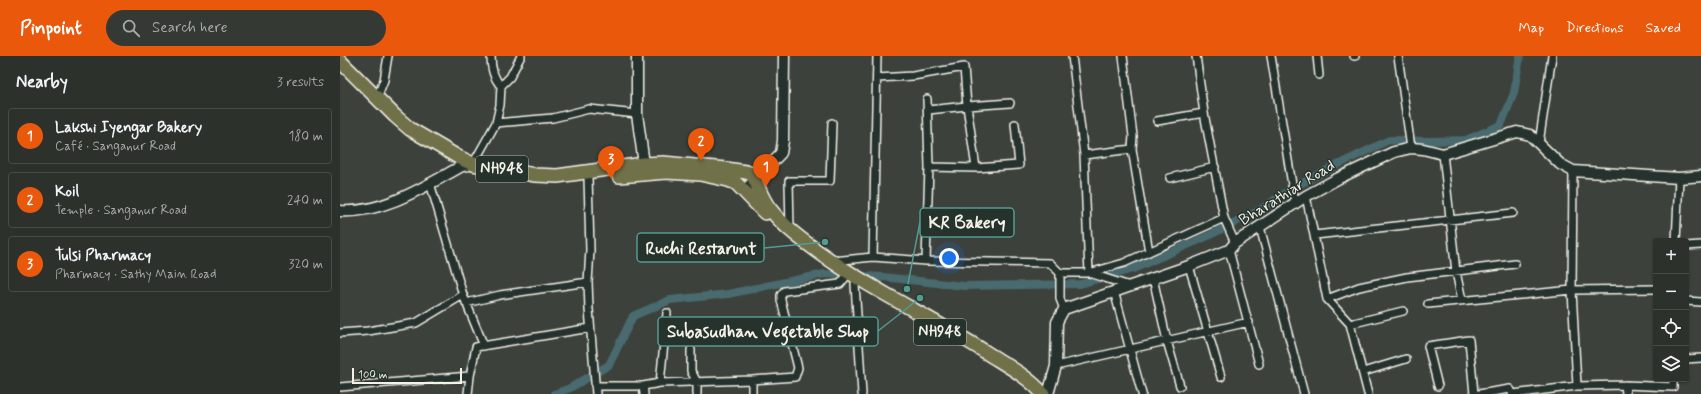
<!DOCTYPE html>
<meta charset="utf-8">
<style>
body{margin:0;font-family:Mynerve,sans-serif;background:#353934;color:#f1f3f6}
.controls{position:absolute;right:12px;bottom:12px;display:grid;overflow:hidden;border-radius:4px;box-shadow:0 1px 3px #0004}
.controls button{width:36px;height:36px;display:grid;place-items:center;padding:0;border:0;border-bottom:1px solid #484c48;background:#2d312c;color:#f1f3f6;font:20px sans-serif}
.scale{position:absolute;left:12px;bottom:10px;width:110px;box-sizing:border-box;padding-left:4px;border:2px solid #f4f1e8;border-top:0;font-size:11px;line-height:14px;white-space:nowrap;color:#f4f1e8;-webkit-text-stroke:3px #26332d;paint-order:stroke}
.you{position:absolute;left:609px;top:202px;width:14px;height:14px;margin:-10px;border:3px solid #fff;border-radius:50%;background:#1a73e8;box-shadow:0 0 0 6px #1a73e833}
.badge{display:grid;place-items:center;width:26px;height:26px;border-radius:50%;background:#ea580c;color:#fff;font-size:13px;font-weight:700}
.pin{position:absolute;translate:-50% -33px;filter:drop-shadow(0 1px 2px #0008)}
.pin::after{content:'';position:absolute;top:21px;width:14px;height:12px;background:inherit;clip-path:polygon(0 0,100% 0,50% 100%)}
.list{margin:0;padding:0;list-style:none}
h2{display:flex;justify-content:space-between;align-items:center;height:52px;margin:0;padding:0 16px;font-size:17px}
h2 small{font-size:13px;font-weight:400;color:#a7a9a9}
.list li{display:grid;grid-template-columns:26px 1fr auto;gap:12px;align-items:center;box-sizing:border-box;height:56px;margin:0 8px 8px;padding:0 8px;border:1px solid #484c48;border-radius:4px}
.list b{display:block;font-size:15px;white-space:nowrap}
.list p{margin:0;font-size:13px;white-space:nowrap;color:#a7a9a9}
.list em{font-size:13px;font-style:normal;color:#a7a9a9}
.icon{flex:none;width:22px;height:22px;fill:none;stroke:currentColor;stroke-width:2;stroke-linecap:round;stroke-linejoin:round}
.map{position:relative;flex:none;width:1361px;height:338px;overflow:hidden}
header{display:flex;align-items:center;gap:24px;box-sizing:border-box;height:56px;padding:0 20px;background:#ea580c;color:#fff}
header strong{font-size:19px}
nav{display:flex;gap:22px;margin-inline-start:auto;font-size:14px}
.search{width:280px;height:36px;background:#353934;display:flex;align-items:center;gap:10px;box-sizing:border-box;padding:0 14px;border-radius:22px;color:#a7a9a9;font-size:15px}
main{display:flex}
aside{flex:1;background:#2d312c}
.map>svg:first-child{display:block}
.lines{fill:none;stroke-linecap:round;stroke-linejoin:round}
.canal{stroke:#486b6e;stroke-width:8}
.street-casing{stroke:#f4f1e8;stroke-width:10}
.secondary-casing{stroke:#f4f1e8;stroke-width:13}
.highway-casing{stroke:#f4f1e8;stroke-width:16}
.street{stroke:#26332d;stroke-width:7}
.secondary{stroke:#26332d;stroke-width:10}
.highway{stroke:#6f704a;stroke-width:13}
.labels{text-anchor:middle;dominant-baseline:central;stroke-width:3;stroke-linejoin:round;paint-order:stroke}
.shield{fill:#26332d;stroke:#b6b8b0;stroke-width:1}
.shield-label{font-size:15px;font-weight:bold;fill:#f4f1e8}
.street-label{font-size:16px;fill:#f4f1e8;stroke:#26332d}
.leader{fill:none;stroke:#549b93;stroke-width:1.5}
.callout-dot{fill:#549b93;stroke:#26332d;stroke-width:1.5}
.callout{fill:#26332d;stroke:#549b93;stroke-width:1.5}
.callout-label{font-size:17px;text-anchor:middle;font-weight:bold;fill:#f4f1e8}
</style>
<header>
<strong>Pinpoint</strong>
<div class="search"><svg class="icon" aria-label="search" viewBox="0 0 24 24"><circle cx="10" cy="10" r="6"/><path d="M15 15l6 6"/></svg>Search here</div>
<nav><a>Map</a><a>Directions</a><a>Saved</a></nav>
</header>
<main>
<aside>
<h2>Nearby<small>3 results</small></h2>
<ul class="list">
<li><span class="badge">1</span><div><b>Lakshi Iyengar Bakery</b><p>Café · Sanganur Road</p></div><em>180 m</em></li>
<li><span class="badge">2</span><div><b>Koil</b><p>Temple · Sanganur Road</p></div><em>240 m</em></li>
<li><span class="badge">3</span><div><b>Tulsi Pharmacy</b><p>Pharmacy · Sathy Main Road</p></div><em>320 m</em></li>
</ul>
</aside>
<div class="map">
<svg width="1361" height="338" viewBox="0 0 1361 338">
<rect width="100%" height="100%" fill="#3c413b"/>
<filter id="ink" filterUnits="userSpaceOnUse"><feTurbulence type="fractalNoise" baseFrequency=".025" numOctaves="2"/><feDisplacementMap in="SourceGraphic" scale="8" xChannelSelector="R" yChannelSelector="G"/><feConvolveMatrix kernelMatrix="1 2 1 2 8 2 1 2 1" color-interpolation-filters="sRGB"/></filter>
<g filter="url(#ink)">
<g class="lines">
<path class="canal" d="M214,338L230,332L269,309L293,260L330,244L388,238L484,218L543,221L624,230L740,228L793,213L868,180L920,154L949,134L993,111L1049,84L1089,85L1126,84L1161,69L1174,37L1180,0"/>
<g class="street-casing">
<path id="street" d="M151,0C151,12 153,22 161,30
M537,0L533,201L586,205L710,207L720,217V243L724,253
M732,0L744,99
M783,0L793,80L792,93L744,99L749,217L790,230
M856,0L864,57L884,162L895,187
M931,0L955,147
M977,0L979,19
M1014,0H1015
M1058,0L1071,92
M537,22L573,20L624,11L627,50L636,112
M37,42L44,24L48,0
M588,54L627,50L670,47
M817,65L864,57
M156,67L160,49L161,30L170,21L181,0
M1199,87L1212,0
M792,93L809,196
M1103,98L1116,216L1122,244
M133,108L156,67L213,62L249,53L297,58
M589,111L636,112L679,109L675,68
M248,121L250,194L248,226L249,253L256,338
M830,122L875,111
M90,127L123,239
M966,140L987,243L1010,268L1028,338
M920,171L964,338
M450,173L449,125H490L492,67
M975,179L1173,157
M1336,185L1339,122
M1346,190L1361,189
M889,194L919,308
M493,205L533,201
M586,205L589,111L587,43
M849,210L881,321
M720,217H749L784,207L884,162
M813,222L827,285L840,330
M515,228L522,338
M774,235L802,338
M987,243L1019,231L1067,221L1175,208
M1346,245L1361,246
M126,247L160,239L248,226
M1088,248L1232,234L1316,233
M1010,268L1063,255
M0,277L28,275L76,267L123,239L144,290
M351,294V315L357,326V338
M1346,303L1361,302
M716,310L909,266
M1023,316L1066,303
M320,327L327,257
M1285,329L1286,338
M255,330H303L320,327L412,324L455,321L458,312L441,244V239L444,235L500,228L505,222
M303,330L304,338
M1098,330L1088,290L1129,284L1134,338
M1237,330L1285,329L1333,331V323
M0,331L130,320
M128,338L130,320L136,291L250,272
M412,338V324
M1139,338L1170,333L1173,338
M1173,338L1237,330L1232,234L1233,115"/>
</g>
<g class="secondary-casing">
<path id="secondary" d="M297,0V58L304,108
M404,135L441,97L443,85L444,0
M0,155C43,158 85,130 122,110L133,108
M708,338L716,310L717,266L724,253L849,210L889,194L895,187L966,140L999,122L1054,96L1071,92L1083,93L1103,98L1177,76L1190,79L1220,108L1233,115L1339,122L1361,120"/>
</g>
<g class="highway-casing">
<path id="highway" d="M0,5L55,60L70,73L118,101L133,108L195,119L217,120L304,108L323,107L386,113L406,116L412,118C419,131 421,142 430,153C444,171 462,184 480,197C533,235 593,262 647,297C666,309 689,321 703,338
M279,120L326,116L360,118L388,124L396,127L425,157"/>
</g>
<use href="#street" class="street"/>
<use href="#secondary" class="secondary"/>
<use href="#highway" class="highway"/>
</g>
</g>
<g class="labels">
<g class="shield">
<rect x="136" y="100" width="52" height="26" rx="3"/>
<rect x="574" y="263" width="52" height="26" rx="3"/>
</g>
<g class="shield-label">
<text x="162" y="113">NH948</text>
<text x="600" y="276">NH948</text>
</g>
<g class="street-label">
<text transform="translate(947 137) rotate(-32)">Bharathiar Road</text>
</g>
</g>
<path class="leader" d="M567 233L580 166M485 186L424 192M580 242L538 275"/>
<g class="callout-dot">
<circle cx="567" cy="233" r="4"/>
<circle cx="485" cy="186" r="4"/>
<circle cx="580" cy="242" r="4"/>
</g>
<g class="callout">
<rect x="580" y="152" width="94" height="29" rx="4"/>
<rect x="297" y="177" width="127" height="29" rx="4"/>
<rect x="318" y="261" width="220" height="29" rx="4"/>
</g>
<g class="callout-label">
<text x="627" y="172">KR Bakery</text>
<text x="361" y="198">Ruchi Restarunt</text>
<text x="428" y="281">Subasudhan Vegetable Shop</text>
</g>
</svg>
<div class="controls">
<button>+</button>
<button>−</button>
<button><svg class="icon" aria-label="locate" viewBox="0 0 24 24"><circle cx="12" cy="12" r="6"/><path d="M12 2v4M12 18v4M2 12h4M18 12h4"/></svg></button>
<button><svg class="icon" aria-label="layers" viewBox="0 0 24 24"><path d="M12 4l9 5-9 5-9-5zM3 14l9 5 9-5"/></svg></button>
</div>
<div class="scale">100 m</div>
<div class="you"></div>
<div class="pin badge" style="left:426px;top:131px">1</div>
<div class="pin badge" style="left:361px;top:105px">2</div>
<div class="pin badge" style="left:271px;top:123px">3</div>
</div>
</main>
